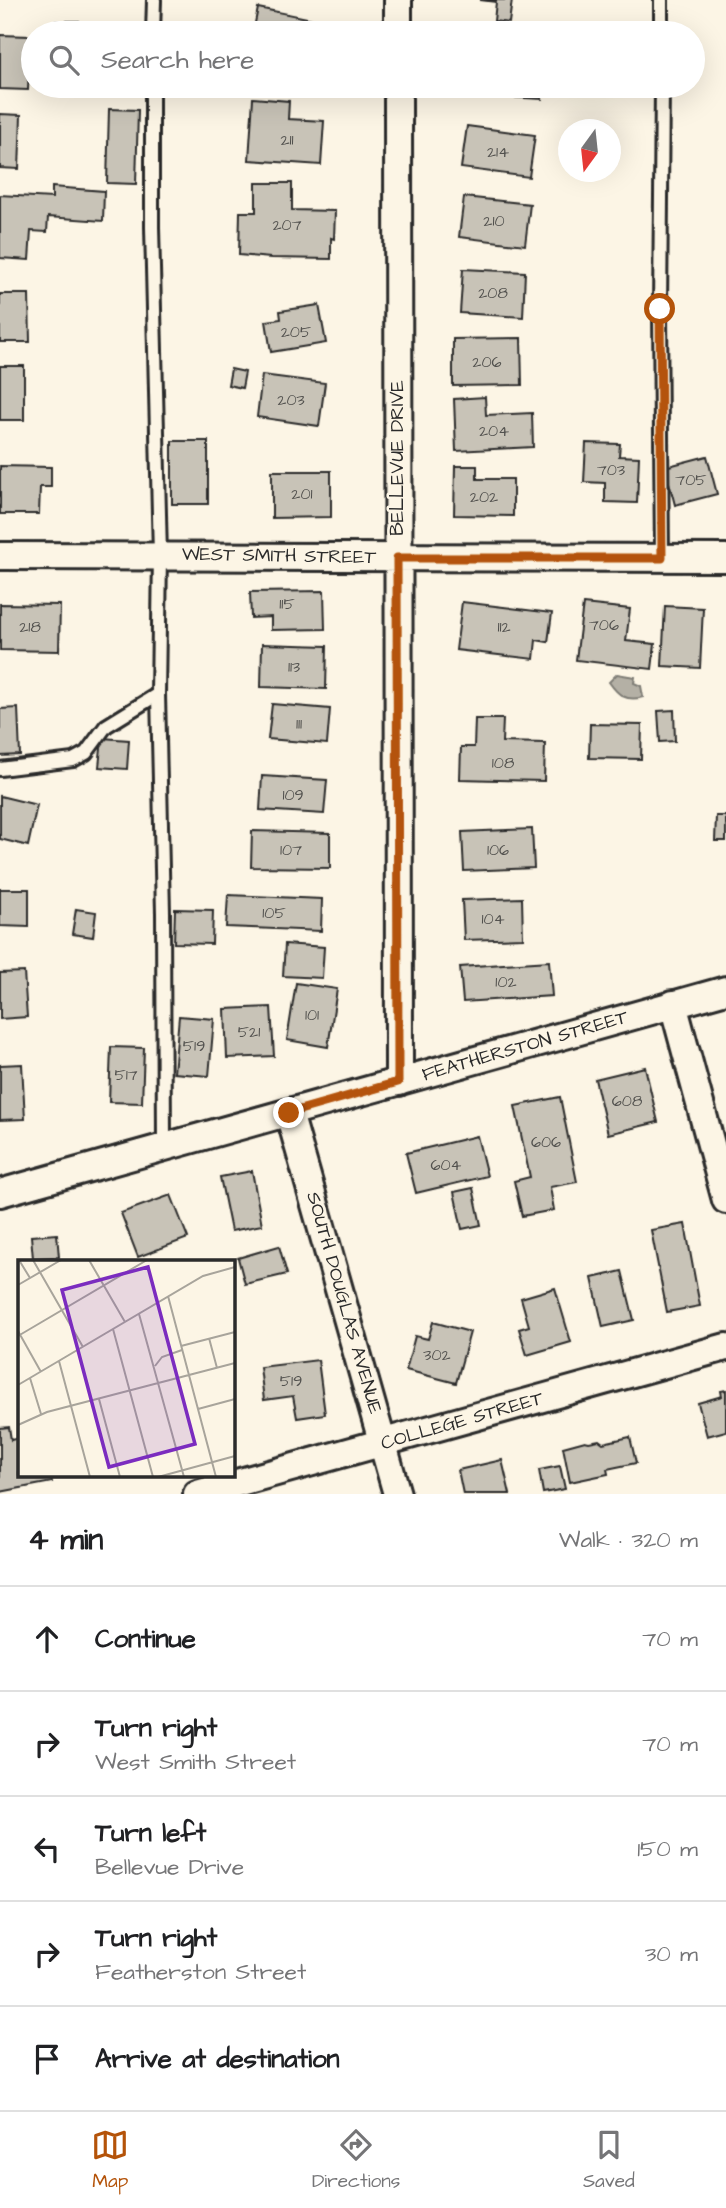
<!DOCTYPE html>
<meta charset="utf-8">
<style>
body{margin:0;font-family:"Architects Daughter",sans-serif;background:#f6f6f6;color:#202124}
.compass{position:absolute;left:558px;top:119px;width:63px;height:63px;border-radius:50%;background:#fff;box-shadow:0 7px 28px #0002;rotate:195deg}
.stop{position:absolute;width:21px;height:21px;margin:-16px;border:5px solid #b45309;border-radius:50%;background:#fff}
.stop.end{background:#b45309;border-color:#fff;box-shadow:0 2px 7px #0008}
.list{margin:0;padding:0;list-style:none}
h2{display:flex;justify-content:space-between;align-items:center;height:91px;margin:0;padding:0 28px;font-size:30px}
h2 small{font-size:23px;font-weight:400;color:#757577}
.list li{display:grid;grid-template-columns:46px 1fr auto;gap:21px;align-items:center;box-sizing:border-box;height:105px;padding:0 28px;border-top:2px solid #e0e0e0}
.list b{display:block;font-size:26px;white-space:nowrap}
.list p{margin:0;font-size:23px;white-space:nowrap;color:#757577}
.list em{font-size:23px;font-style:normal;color:#757577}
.icon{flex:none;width:38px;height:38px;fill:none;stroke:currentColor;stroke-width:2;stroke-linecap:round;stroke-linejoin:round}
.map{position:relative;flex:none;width:726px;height:1494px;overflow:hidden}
.search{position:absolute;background:#fff;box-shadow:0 7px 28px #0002;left:21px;right:21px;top:21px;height:77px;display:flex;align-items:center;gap:18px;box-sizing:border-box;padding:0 24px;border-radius:38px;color:#757577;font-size:26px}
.sheet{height:616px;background:#fff}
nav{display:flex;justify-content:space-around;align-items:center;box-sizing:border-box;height:98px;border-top:2px solid #e0e0e0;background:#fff;font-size:19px;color:#757577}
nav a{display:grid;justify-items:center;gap:4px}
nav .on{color:#b45309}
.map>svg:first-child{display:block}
.water{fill:#b4b0a5;stroke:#7d7b74;stroke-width:2}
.building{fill:#c8c3b7;stroke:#2b2b2b;stroke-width:2}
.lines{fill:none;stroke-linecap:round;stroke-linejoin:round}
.lane-casing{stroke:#2b2b2b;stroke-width:18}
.street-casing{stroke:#2b2b2b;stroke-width:32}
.lane{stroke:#fcf5e5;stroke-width:12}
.street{stroke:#fcf5e5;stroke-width:26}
.route{stroke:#b45309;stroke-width:9}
.labels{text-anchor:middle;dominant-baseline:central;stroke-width:5;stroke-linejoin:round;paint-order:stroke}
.number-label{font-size:16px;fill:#52514e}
.street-label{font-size:19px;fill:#2b2b2b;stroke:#fcf5e5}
.inset-road{fill:none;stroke:#a8a49b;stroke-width:2}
.view{fill:#7b2cbf;fill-opacity:0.15;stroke:#7b2cbf;stroke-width:3.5}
.inset-edge{fill:none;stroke:#2b2b2b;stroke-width:3.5}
</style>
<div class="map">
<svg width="726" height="1494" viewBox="0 0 726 1494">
<rect width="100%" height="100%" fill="#fcf5e5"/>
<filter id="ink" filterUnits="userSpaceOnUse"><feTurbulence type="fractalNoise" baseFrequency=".0143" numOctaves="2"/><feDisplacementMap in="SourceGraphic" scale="14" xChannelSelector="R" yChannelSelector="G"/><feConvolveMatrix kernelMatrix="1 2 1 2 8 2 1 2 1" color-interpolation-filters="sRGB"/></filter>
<g filter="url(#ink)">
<path class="water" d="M617,674L635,677L634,683L641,686L643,697C626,702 618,695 609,682Z"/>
<path class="building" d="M480,0H512L509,23L494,21L496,2Z
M258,8L322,21L320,33H253Z
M56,21H79V33H56Z
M0,35L30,36L28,90L0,89Z
M464,86H543L542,99L463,95Z
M253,98L289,101L288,119L324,121L321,165L249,160Z
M109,109L138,110L136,184L107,183Z
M0,114L21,115L19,169L0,168Z
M467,126L535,135L529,177L461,168Z
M256,183H292V210L335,211L334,239L331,238V259L271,258L239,255L240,212H256Z
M52,187L104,191L103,221L48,217L47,232L31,231L29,260L0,258V195L52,198Z
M464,197L530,204L525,245L459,237Z
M463,269L525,272L523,317L460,313Z
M0,294H29L30,342H0Z
M319,305L326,343L271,352L266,321L281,319L280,311Z
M521,338L522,385L453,386V339Z
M0,366H24V420H0Z
M231,369L245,372L242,388L228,385Z
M262,375L325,383L319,426L257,417Z
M485,397L486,415L532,413L533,447L456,451L454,399Z
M172,441H208V504H172Z
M586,443L620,444L619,456L639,457L637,503L605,502V483L584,482Z
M707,456L717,494L675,505L665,467Z
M0,466L51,467V487H40L39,514H0Z
M455,466H477V479H513V516L454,515Z
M272,471H331V517L272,518Z
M324,591L325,629L271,630V617L251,618L250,592Z
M462,602L552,613L548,642L536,640L534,659L456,650Z
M0,604L60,605L59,651L0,650Z
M583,604L630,609L626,641L655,644L652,669L576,660Z
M665,606L703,608L700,668L662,666Z
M262,644L327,646L326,689L261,687Z
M272,704L330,709L327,744L268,739Z
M18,708L20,755L0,756V709Z
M674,710L675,741L660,742L658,711Z
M475,719H503L502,742L545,743L544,781L460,779L461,747H474Z
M590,724L642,725L641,759L589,758Z
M102,738L129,740L127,769L99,767Z
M262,776L327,780L324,814L260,810Z
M0,796L37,805L28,846L0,839Z
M716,816H726V841H715Z
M532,829L534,868L464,871L462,832Z
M252,831L330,833V868L251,867Z
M0,889H29V927L0,926Z
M228,895L322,899L321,931L226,927Z
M522,898L523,938L464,940L462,900Z
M76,909L96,912L93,937L72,934Z
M175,909L213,910L212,944L174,943Z
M285,944L324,947L322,978L283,976Z
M549,961L552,996L463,1002L460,967Z
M24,972L27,1017L0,1019V973Z
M296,983L337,989L328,1047L287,1040Z
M271,1007L274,1056L227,1058L225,1009Z
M179,1016L214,1019L209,1076L174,1073Z
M111,1047L144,1048L142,1103L109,1102Z
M22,1064L25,1119L0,1120V1065Z
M645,1067L658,1122L608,1134L595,1079Z
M560,1097L577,1182L550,1187L554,1210L522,1216L514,1181L530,1177L515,1106Z
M477,1136L487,1176L416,1193L406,1153Z
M252,1171L262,1225L231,1231L220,1177Z
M473,1188L481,1225L462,1229L454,1192Z
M171,1195L188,1238L138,1257L121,1213Z
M685,1224L700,1306L667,1312L651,1230Z
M57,1234L59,1257L33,1258L31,1236Z
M279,1246L287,1274L245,1284L238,1258Z
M622,1271L634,1320L603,1327L592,1278Z
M555,1288L571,1342L527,1355L519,1329L529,1326L521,1298Z
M433,1322L470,1332L456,1383L406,1370L415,1336L428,1339Z
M318,1360L325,1414L297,1418L293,1396L264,1400L260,1367Z
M726,1390V1431L707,1436L698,1403L722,1396L721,1391Z
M9,1427L11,1440L19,1438V1475H51L52,1482L0,1492V1428Z
M630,1437L636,1463L607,1469L608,1474L570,1482L563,1447L585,1441L589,1442L599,1440L603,1443Z
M502,1460L510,1494H463L458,1470Z
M560,1466L565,1489L543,1493L539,1470Z"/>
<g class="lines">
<g class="lane-casing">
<path id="lane" d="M661,0V33
M153,33L154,0
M152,86V227L160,555L158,694L163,913L164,1147
M662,86L660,309L662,559
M0,769L73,760L86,753L106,726L158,694"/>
</g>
<g class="street-casing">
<path id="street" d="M398,33V0
M398,86L399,1082
M0,556L726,558
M673,1004L726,1200
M289,1113L397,1494
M0,1193L726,990
M197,1494L726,1347"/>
</g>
<use href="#lane" class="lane"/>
<use href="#street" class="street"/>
</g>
</g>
<g class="lines" filter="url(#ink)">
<path class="route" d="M289,1113L398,1082L397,558H662L660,309"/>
</g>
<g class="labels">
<g class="number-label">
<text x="287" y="140">211</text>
<text x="498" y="152">214</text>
<text x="494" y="221">210</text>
<text x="287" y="225">207</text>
<text x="493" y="293">208</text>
<text x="296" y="332">205</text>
<text x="487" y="362">206</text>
<text x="291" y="400">203</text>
<text x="494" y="431">204</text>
<text x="611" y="470">703</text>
<text x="691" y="480">705</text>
<text x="302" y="494">201</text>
<text x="484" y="497">202</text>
<text x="287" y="604">115</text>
<text x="604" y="625">706</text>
<text x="30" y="627">218</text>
<text x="504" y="627">112</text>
<text x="294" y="667">113</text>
<text x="299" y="724">111</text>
<text x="503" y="763">108</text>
<text x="293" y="795">109</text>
<text x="291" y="850">107</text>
<text x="498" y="850">106</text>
<text x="274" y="913">105</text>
<text x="493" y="919">104</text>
<text x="506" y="982">102</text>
<text x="312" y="1015">101</text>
<text x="249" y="1032">521</text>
<text x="194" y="1046">519</text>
<text x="126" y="1075">517</text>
<text x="627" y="1101">608</text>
<text x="546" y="1142">606</text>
<text x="446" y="1165">604</text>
<text x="437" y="1355">302</text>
<text x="291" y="1381">519</text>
</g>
<g class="street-label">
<text transform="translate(397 458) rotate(-90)">BELLEVUE DRIVE</text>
<text transform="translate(279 556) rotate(1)">WEST SMITH STREET</text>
<text transform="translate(525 1046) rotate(-16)">FEATHERSTON STREET</text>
<text transform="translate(344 1303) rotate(74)">SOUTH DOUGLAS AVENUE</text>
<text transform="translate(462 1421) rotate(-16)">COLLEGE STREET</text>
</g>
</g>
<g transform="translate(18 1260)">
<rect width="217" height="217" fill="#fcf5e5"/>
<path class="inset-road" d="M1,0L12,18M15,0L65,87M71,0L107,62M0,25L43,0M150,36L198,217M121,54L166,217M95,69L135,217M0,71L23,112M0,76L129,0M191,78L199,108M163,86L217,72M41,101L72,217M137,106L144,97L164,90M12,118L23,154M0,125L185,16L217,7M81,139L102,217M180,149L217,139M0,165L29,152L217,103M140,217L217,196"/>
<path class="view" d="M130,7L177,184L91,207L44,30Z"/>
<rect width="217" height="217" class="inset-edge"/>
</g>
</svg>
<svg class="compass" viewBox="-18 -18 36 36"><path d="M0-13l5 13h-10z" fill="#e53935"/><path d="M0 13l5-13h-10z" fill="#757577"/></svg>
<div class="stop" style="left:660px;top:309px"></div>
<div class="stop end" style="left:289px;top:1113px"></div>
<div class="search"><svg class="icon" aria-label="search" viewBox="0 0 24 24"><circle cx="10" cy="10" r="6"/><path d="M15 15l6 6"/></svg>Search here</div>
</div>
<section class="sheet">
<h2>4 min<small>Walk · 320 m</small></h2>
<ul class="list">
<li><svg class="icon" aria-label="ahead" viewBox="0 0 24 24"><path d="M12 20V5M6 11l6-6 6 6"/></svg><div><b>Continue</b></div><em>70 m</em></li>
<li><svg class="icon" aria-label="right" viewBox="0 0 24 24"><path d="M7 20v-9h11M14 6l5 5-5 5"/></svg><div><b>Turn right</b><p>West Smith Street</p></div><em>70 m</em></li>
<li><svg class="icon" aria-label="left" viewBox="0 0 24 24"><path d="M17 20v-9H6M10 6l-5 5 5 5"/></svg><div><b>Turn left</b><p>Bellevue Drive</p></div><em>150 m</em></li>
<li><svg class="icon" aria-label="right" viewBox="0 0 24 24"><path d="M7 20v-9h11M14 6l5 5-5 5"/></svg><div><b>Turn right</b><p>Featherston Street</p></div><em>30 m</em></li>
<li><svg class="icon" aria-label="arrive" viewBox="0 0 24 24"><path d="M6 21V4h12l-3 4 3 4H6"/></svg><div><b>Arrive at destination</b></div></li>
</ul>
</section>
<nav>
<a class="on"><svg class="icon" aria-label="map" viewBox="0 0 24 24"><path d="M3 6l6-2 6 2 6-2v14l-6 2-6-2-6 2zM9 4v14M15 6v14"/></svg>Map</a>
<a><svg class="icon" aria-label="directions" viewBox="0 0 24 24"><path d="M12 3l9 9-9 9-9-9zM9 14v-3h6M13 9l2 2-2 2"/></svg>Directions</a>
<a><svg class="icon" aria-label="saved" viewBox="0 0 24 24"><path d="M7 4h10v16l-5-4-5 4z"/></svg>Saved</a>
</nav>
